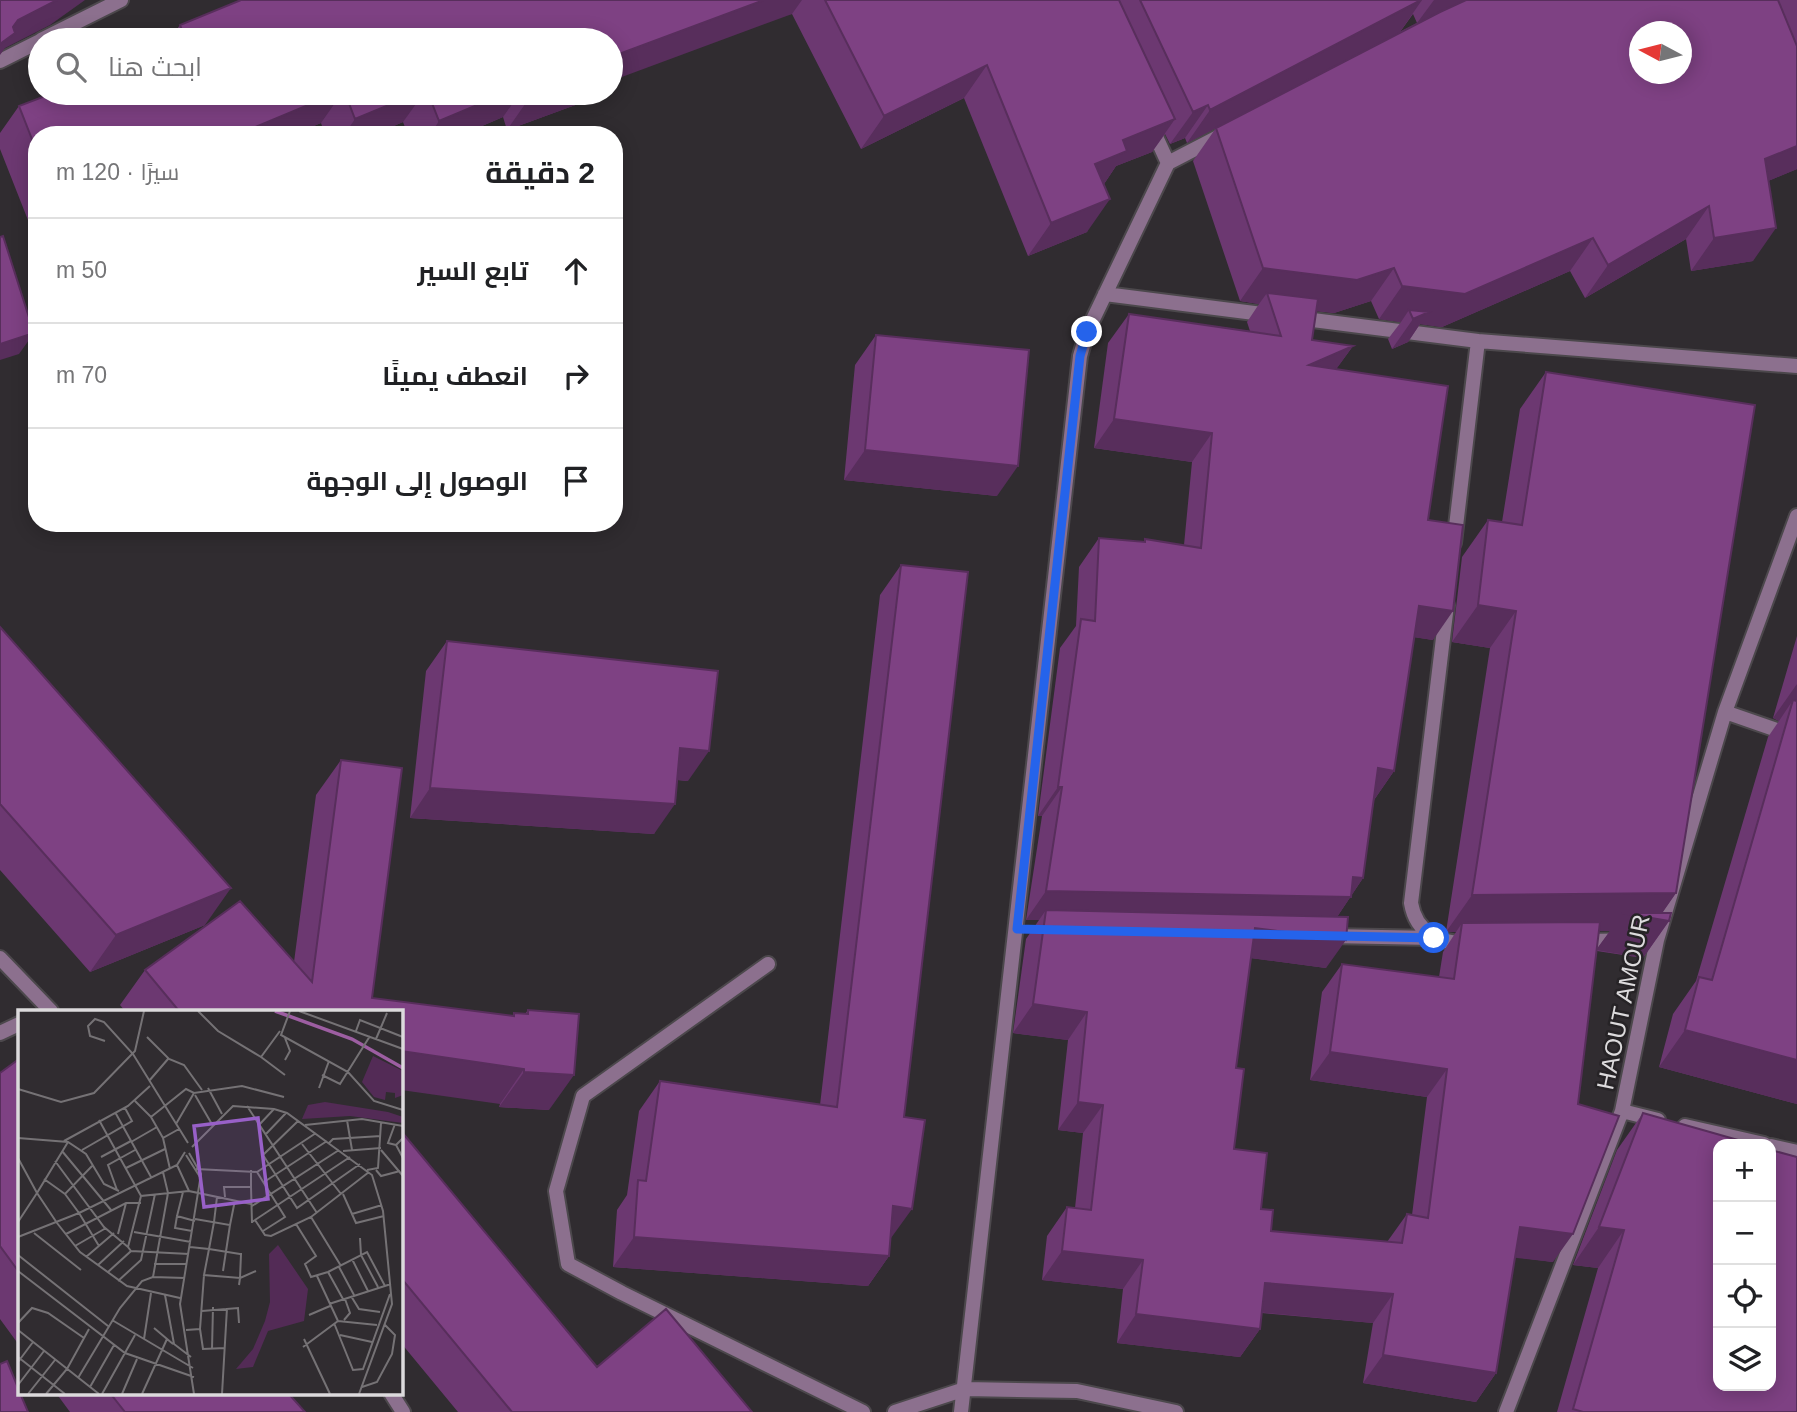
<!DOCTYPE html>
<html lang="ar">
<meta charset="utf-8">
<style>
body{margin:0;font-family:Arial,Cairo,sans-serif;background:#f2f2f2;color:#202124;direction:rtl}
.controls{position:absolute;right:21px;bottom:21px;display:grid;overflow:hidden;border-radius:14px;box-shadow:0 4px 18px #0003}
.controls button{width:63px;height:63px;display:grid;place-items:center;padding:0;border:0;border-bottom:2px solid #e0e0e0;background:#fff;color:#202124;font:35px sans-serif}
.compass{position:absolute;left:1629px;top:21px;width:63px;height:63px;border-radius:50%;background:#fff;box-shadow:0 4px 18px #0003;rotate:277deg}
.stop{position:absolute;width:21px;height:21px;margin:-16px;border:5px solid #2563eb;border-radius:50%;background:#fff}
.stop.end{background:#2563eb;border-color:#fff;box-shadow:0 2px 7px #0008}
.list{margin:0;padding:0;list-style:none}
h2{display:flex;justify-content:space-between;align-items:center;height:91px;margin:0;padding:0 28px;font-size:30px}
h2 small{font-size:23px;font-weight:400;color:#757577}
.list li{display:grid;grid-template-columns:46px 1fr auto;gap:21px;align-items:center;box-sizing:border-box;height:105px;padding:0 28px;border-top:2px solid #e0e0e0}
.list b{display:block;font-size:26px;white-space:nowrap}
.list em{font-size:23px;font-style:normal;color:#757577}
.icon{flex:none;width:38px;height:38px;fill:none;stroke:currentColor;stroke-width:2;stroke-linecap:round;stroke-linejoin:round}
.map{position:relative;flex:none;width:1797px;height:1412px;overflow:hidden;direction:ltr}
.search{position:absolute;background:#fff;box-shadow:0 4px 18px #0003;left:28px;top:28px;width:595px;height:77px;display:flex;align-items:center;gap:18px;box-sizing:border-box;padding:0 24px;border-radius:38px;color:#757577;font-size:26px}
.panel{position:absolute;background:#fff;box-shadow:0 4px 18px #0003;left:28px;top:126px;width:595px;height:406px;border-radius:28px;direction:rtl}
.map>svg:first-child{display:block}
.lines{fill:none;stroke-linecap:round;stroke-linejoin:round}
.lane-casing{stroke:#4c484c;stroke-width:18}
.street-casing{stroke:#4c484c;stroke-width:18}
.lane{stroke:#8c708e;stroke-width:14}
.street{stroke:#8c708e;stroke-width:14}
.wall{fill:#6c3871;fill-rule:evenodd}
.shaded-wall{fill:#582e5c}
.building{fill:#7e4183;stroke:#582e5c;stroke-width:2;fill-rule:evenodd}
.route{stroke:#2563eb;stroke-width:9}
.labels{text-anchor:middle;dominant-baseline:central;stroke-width:5;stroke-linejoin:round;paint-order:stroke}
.street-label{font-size:24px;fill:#dcdadc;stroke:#262326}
.inset-river{fill:none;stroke:#9d5ea2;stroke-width:3.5}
.inset-road{fill:none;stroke:#757275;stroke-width:2}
.view{fill:#9860c8;fill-opacity:0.15;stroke:#9860c8;stroke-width:3.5}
.inset-edge{fill:none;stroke:#dcdadc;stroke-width:3.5}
</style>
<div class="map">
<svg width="1797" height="1412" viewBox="0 0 1797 1412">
<rect width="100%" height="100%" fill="#302c30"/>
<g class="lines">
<g class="lane-casing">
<path id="lane" d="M768,964L583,1096L556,1191L568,1264L622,1293L863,1412"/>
</g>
<g class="street-casing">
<path id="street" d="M41,40L121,0
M0,61L40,41
M1168,163L1220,136
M1105,294L1270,315
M1297,318L1478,341L1454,543
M1478,341L1797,366
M1447,605L1411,903C1416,933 1440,944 1468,943
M1725,712L1797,737
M1329,936L1434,938
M1579,941L1657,940
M0,958L51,1011
M0,1033L19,1024
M1622,1111L1658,1120
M1685,1126L1764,1144
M1771,1146L1797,1152
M391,1393L403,1412
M895,1412L965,1389L1077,1391L1176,1412
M961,1412L1080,356L1087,332L1168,163L1152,128
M1506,1412L1622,1111L1657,940L1725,712L1797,516"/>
</g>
<use href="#lane" class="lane"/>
<use href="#street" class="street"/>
</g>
<path class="wall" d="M241,0H1797V169L1768,181L1753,261L1691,271L1686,239L1585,298L1570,271L1442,327L1420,324L1408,342L1392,349L1388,339L1401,322L1379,319L1371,301L1334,313L1316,311L1312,340L1353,346L1336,369L1428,520L1433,640L1414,637L1394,771L1374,800L1363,878L1337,917L1326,968L1251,958L1236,1068L1234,1149L1271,1231L1387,1242L1407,1214L1412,1215L1427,1097L1310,1080L1322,992L1342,964L1439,977L1443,952L1456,932H1446L1490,648L1452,642L1462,557L1488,520L1502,522L1520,409L1546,372L1676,893L1662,913L1669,921L1643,958L1597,951L1553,1262L1515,1257L1496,1373L1476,1402L1363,1383L1373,1323L1262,1313L1260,1329L1240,1357L1117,1343L1123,1289L1042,1280L1047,1236L1067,1207L1075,1208L1083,1133L1058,1130L1068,1040L1013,1033L1026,939L1039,920H1026L1042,816H1038L1060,648L1076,626L1079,567L1099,538L1144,542L1145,539L1184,545L1192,462L1094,448L1108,343L1129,314L1250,331L1247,322L1259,304L1240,301L1193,161L1216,128L1417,23L1413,14L1400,32L1187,143L1185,138L1170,144L1165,134L1152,152L1116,166L1104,184L1087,232L1028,256L964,98L861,149L792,14L611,40H169L180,25ZM1599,931H1610L1597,949Z
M53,93H594L589,100L507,130L503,117L461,135H408L403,122L373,135H325L321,123L292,135H37V243L0,149V133L19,106Z
M876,335L997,496L844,480L855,365Z
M901,565L904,1117L889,1256L868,1286L613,1267L617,1210L627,1195L639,1111L660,1081L820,1105L880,595Z
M0,627L205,925L90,972L0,870Z
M1797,636V1104L1659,1067L1673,1014L1696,981L1768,737L1779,721L1773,718Z
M447,641L688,781L677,780L654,834L410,818L426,671Z
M341,760L372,998L512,1016L514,1013L525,1014L528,1010L549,1110L499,1107L500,1104L401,1011H125L120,1005L145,970L294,962L316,795Z
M19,1059V1345L0,1319V1073Z
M1643,1113L1797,1412H1557L1598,1268L1573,1265L1617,1150Z
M401,1131L597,1367L752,1412H458L401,1343Z
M56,1393H288L305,1412H70Z"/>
<path class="shaded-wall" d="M57,0H85L50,25L5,48L0,55V44L18,20Z
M764,0H802L792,14L611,81V57Z
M1421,0H1422L1400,32L1187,143L1210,110Z
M1434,0H1471L1417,23Z
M987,65L964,98L861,149L884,116Z
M337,93H342L321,123L292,135H236Z
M418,93H424L403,122L373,135H344L355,119Z
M506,93H520L503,117L461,135H430L439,121Z
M543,93H594L589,100L507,130L530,97Z
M1208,105L1185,138L1170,144L1193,112Z
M1175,119L1152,152L1116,166L1104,184L1095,164L1123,140Z
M1797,146V169L1742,192L1765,159Z
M1110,199L1087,232L1028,256L1051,223Z
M1709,206L1686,239L1585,298L1608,265Z
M1776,228L1753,261L1691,271L1714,238Z
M1593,238L1570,271L1442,327L1420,324L1408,342L1392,349L1413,319L1409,310L1401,322L1379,319L1402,286Z
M1263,268H1394L1371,301L1334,313L1271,305L1267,293L1259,304L1240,301Z
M34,333L19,354L0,360V344Z
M1353,346L1332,375L1309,365Z
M1114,419L1212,433L1192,462L1094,448Z
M865,450L1018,466L997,496L844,480Z
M1478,605L1516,611L1490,648L1452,642Z
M1419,606L1453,611L1433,640L1399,635Z
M1797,684V727L1793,700L1779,721L1773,718Z
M680,748L709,751L688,781L659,778Z
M1378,768L1394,771L1374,800Z
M1058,787H1062L1042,816H1038Z
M430,788L675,804L654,834L410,818Z
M1353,877L1363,878L1331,926L1046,910L1039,920H1026L1046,891Z
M231,888L205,925L90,972L116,935Z
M1676,893L1658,919L1669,921L1643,958L1596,950L1610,931L1461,932L1462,923L1456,932H1446L1472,895Z
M1255,928L1346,940L1326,968L1235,956Z
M1033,1004L1087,1012L1068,1040L1013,1033Z
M1685,1030L1797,1060V1104L1659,1067Z
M401,1051L524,1069L500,1104L401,1090Z
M1330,1052L1447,1069L1427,1097L1310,1080Z
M524,1072L574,1075L549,1110L499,1107Z
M1078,1102L1103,1105L1083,1133L1058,1130Z
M893,1206L912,1209L891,1238L872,1236Z
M1520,1227L1573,1234L1553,1262L1500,1256Z
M1599,1227L1624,1230L1598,1268L1573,1265Z
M634,1237L889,1256L868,1286L613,1267Z
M1062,1251L1143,1260L1123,1289L1042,1280Z
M1265,1283L1393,1294L1373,1323L1245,1311Z
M1136,1314L1260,1329L1240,1357L1117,1343Z
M1383,1355L1496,1373L1476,1402L1363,1383Z"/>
<path class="building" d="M0,0H57L18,20L13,27L15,33L0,44Z
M241,0H764L611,57V40H186L180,25Z
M825,0H1119L1175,119L1123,140L1127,151L1095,164L1110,199L1051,223L987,65L884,116Z
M1140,0H1421L1210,110L1208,105L1193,112Z
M1466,0H1778L1797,46V146L1765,159L1776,228L1714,238L1709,206L1608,265L1593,238L1465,294L1402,286L1394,268L1357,280L1263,268L1216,128L1440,12ZM1640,32H1682V74H1640Z
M53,93H337L236,135H37V152L19,106Z
M345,93H418L355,119Z
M428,93H506L439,121Z
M529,93H543L530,97Z
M3,236L34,333L0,344V237Z
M1267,293L1318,299L1312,340L1353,346L1309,365L1448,386L1428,520L1463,525L1453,611L1419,606L1394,771L1378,768L1363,878L1353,877L1351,897L1046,891L1062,787H1058L1081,619L1095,621L1099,538L1145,542V539L1201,548L1212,433L1114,419L1129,314L1281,336Z
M1409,310L1429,312L1413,319Z
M876,335L1029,350L1018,466L865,450Z
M1546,372L1755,405L1676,893L1472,895L1516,611L1478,605L1488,520L1522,525Z
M901,565L968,572L904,1117L925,1120L912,1209L893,1206L889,1256L634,1237L638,1180L646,1181L660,1081L837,1107Z
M0,627L231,888L116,935L0,804Z
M447,641L718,671L709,751L680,748L675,804L430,788Z
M1793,700L1797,701V1060L1685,1030L1699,977L1712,980Z
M341,760L402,768L372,998L514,1016V1013L528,1014V1010L579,1014L574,1075L524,1072V1069L401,1051V1011H179L145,970L240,901L312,982Z
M1046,910L1348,917L1346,940L1255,928L1236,1068L1244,1069L1234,1149L1267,1153L1261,1209L1273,1210L1271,1231L1402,1243L1407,1214L1428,1218L1447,1069L1330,1052L1342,964L1454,979L1462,923L1600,922L1578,1104L1619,1116L1573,1234L1520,1227L1496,1373L1383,1355L1393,1294L1265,1283L1260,1329L1136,1314L1143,1260L1062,1251L1067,1207L1091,1210L1103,1105L1078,1102L1087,1012L1033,1004Z
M1622,913H1671L1669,921Z
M19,1059V1272L0,1246V1073Z
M1643,1113L1752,1144H1718V1386H1771V1150L1797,1157V1412H1583L1573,1409L1624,1230L1599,1227Z
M401,1131L597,1367L666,1309L752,1412H512L401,1278Z
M7,1361L19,1390V1393H20L28,1412H0V1364Z
M110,1393H288L305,1412H125Z"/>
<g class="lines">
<path class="route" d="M1087,332L1080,356L1017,929L1434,938"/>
</g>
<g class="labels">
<g class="street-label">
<text transform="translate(1623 1002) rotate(-78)">HAOUT AMOUR</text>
</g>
</g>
<g transform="translate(18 1010)">
<rect width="385" height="385" fill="#302c30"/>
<path d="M355,46L385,61V85L377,88V83L368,82L367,90L356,87L344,72ZM307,92L370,102L385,107V113L332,106L284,109L290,95ZM260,235L290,279L286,311L250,321L235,357L218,359L235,339L247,311L252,292L251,244Z" fill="#532b56"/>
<path class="inset-river" d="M257,1L334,29L385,58"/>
<path class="inset-road" d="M180,1L200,21L243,47L262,21M272,1L263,25L330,62L356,91L385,100M281,1L385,39M338,21L342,10L385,27M129,27L151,49L166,55L184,80M358,29L369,3M87,31L72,26L70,16L77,9L86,12L115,44L170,133M243,47L267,65M267,50L272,41L267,28M304,65L322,74L352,26M131,71L150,49M190,78L204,104M301,78L311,51M0,79L43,92L76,83L117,41L126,1M177,85L195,116M117,91L133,107L168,79L176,83L224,76L266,87M229,96L299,203M97,102L133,167M133,107L145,128M81,110L123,186M329,110L334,140M280,111L245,145L279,198L342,154M158,114L176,83M377,114L370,133L378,135M241,115L256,99M287,115L344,109L385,116M247,125L268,103M0,128L50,132L68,144L86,174L101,181M385,128L378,135L385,148M46,131L110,96L132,76M50,132L19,183L39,213L62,242L109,276L162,288M113,132L139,117M311,133L315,129L363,126M284,134L323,184M174,137L215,96L256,99L269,103L354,165L365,201L374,294L341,384M64,140L114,111L107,98M363,140L385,166M44,141L93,200M325,141L363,138M171,143L183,164L162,294L176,384M168,145L182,167M83,147L113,131M0,148L19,183L0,212M37,151L86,217L110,237M159,155L171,181L233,194M108,158L147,139M152,159L145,128L161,119M178,159L239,162L298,123M349,160L360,158L363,113M358,160L363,166L382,161M239,162L267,207L245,221M26,169L47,184L75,155M246,172L309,131M233,177L234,213M99,180L90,155L117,140M165,182L159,206L177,211M325,184L338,213L366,206M207,187L206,177H233V160M234,196L321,140M334,204L364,195M159,206L157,218L174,221M293,207L323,256M177,209L212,215L205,261M237,210L247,225L253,226L293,207L351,162M234,212L332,147M278,214L298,246L287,254L293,267L310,262L325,289M212,215L217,190M116,222L173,232M16,223L63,260M48,224L108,193H123M100,224L108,193M0,227L61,203L47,184M342,228L343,245L360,277M57,236L88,218M81,236L61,203L159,155L167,142M172,237L191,239L222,244H223L222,268L186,265L191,239L196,212L199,187M113,241L171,244M0,245L90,316M68,247L96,223M334,249L350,281M136,254H169M80,255L106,231M321,257L336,285M0,261L107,343L176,367M90,262L113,241L110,237L123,186L171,181M310,262L349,242L367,276M299,266L320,311M135,267L167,268M100,271L123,250L137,184M221,275L222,268L238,261M147,285L156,334L173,347M333,286L341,299L362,302M311,294L373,274M184,301L220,298L221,313M291,305L312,296M94,310L175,358M326,310L332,303L327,289M0,313L14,298L30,303L66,328M316,313L335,360L345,359L372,284M136,318L155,334M182,319L185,339L207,338M0,320L81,384M168,320L182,319L186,265M322,325L354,332M126,329L133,283M286,329L312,384M285,337L320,311L359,315M194,339L195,297M0,347L47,384M0,352L15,332M60,368L102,298L124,271L135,267L150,183L145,162M0,375L26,341M72,377L96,335M344,377L359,372L374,344L377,325L367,315M10,384L37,350M28,384L49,359L71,319M84,384L117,325M104,384L119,349M124,384L149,329M204,384L209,298"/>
<path class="view" d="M240,108L250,189L186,197L176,116Z"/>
<rect width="385" height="385" class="inset-edge"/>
</g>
</svg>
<div class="controls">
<button>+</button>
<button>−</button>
<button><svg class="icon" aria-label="locate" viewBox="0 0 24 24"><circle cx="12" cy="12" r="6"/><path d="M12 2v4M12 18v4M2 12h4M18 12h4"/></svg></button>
<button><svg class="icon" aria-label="layers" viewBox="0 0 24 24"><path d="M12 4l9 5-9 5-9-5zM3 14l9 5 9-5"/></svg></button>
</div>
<svg class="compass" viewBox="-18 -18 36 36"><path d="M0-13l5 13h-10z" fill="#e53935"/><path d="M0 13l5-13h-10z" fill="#757577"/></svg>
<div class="stop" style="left:1434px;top:938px"></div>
<div class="stop end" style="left:1087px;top:332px"></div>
<div class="search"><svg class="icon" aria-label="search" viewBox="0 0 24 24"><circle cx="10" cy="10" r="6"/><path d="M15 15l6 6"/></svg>ابحث هنا</div>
<section class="panel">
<h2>2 دقيقة<small>سيرًا · 120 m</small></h2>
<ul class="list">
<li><svg class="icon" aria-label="ahead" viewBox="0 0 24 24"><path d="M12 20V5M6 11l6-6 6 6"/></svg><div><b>تابع السير</b></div><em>50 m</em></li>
<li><svg class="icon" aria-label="right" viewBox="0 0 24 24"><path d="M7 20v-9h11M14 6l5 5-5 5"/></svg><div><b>انعطف يمينًا</b></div><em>70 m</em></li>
<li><svg class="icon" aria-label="arrive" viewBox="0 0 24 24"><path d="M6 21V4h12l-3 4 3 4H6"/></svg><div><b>الوصول إلى الوجهة</b></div></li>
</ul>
</section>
</div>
